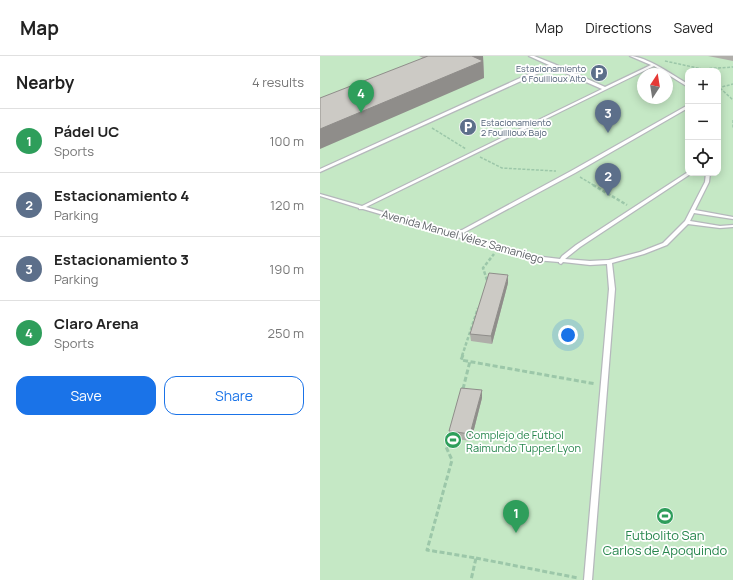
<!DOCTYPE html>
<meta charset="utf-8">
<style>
body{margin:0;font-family:Manrope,sans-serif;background:#f2f2f2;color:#222}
.controls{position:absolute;right:12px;top:12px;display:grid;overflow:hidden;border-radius:8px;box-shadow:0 2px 10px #0003}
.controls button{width:36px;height:36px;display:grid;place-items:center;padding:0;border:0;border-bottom:1px solid #e0e0e0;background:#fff;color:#222;font:20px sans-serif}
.compass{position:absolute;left:317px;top:12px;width:36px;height:36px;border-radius:50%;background:#fff;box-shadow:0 2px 10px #0003;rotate:12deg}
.you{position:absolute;left:248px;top:279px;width:14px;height:14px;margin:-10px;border:3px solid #fff;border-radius:50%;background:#1a73e8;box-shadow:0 0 0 6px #1a73e833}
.badge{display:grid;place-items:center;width:26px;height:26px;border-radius:50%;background:#1a73e8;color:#fff;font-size:13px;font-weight:700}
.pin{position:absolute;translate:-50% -33px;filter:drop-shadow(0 1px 2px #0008)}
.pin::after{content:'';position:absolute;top:21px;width:14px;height:12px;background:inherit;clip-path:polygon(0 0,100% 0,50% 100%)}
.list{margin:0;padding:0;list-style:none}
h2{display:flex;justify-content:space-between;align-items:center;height:52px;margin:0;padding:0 16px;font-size:17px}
h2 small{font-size:13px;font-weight:400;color:#767676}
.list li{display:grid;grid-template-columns:26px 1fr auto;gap:12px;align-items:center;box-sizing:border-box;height:64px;padding:0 16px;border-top:1px solid #e0e0e0}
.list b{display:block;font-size:15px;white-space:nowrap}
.list p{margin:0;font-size:13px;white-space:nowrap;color:#767676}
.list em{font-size:13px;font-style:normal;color:#767676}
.actions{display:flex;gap:8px;padding:12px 16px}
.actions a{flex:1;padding:9px 0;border:1px solid #1a73e8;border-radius:12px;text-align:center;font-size:14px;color:#1a73e8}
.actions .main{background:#1a73e8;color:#fff}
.icon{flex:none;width:22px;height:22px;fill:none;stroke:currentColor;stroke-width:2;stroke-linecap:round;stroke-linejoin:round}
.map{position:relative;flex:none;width:413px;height:524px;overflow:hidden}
header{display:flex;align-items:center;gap:24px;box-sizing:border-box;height:56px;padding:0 20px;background:#fff;border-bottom:1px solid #e0e0e0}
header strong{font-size:19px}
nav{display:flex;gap:22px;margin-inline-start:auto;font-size:14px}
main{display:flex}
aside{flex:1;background:#fff}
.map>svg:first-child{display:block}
.green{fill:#c5e8c5;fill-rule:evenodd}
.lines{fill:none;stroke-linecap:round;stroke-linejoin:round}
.service-casing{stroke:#b5b8bc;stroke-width:2.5}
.path-far2{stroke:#9cc7a9;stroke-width:1.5;stroke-dasharray:3 1.5;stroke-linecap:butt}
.path-far1{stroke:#9cc7a9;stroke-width:2.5;stroke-dasharray:3.5 2;stroke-linecap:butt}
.path{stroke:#9cc7a9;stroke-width:3;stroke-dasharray:5 2.5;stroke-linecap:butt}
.service{fill:#fff;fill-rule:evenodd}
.wall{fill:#afaea9}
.shaded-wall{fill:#8f8d8a}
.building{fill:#cccac5;stroke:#8f8d8a}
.labels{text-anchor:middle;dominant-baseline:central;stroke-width:3.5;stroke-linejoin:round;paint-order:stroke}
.far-service-label{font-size:9px;fill:#4e5e75;stroke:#fff;text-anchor:end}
.street-label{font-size:11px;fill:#5f6368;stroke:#fff}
.leisure-label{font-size:11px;fill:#27864d;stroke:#fff;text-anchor:start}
.near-leisure-label{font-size:13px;fill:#27864d;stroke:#fff}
</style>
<header>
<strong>Map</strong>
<nav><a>Map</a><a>Directions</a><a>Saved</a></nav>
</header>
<main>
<aside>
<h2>Nearby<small>4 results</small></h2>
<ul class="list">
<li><span class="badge" style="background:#2e9e5b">1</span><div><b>Pádel UC</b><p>Sports</p></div><em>100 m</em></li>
<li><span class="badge" style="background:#5c6f8a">2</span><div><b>Estacionamiento 4</b><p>Parking</p></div><em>120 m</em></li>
<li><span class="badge" style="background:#5c6f8a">3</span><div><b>Estacionamiento 3</b><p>Parking</p></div><em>190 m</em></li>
<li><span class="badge" style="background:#2e9e5b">4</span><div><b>Claro Arena</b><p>Sports</p></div><em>250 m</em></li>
</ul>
<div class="actions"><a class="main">Save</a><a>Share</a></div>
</aside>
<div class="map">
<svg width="413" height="524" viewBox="0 0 413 524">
<rect width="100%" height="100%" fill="#f1efe8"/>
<path class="green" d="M0,0H413V524H0ZM368,15H398V117H368ZM323,18H347V42H323Z"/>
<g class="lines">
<g class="service-casing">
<path id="service" d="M209,0H214L234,8L285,31L331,9L310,0C326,0 354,20 368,28V31L334,10L46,151L131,176L142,174L251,115L368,49V52L255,117L145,176L137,178L215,200L240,203L242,200L256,189L368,116L372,117L260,191L245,203L270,205L289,204L320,196L343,187L365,165L385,126L386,117H390L389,126L375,154L413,161V163L374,157L370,165L400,170L413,169V171L400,172L368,168L347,189L324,198L292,207L295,233L272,524H264L289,233L287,208L270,209L243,206L241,208L239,207V206L215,204L43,153H39V152L0,140V138L42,150L282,33L232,11L0,116V113L229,9Z"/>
</g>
<path class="path-far2" d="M345,5L382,13L413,11
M398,32L413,28
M400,32L413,44
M398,63V110
M413,64V72
M112,72L146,93
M160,101L182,112L236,115
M260,121L275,130"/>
<path class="path-far1" d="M273,129L307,149
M167,224L163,212L174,198
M142,300L158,252"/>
<path class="path" d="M143,299L141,304L276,328
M143,333L150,305
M130,377L126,391L132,404L107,494L156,502L151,524
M156,502L258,522"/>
<use href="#service" class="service"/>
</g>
<path class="wall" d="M99,0H163L164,22L103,2Z
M388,0H413V5Z
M188,227L172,288L151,285L150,278Z
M162,342L151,385L130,382L129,375Z"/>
<path class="shaded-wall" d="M145,0H163L164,22L0,93V73Z
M188,219V227L172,288L171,280Z
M162,334V342L151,385L150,378Z"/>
<path class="building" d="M108,0H152L163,5L0,73V42Z
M169,217L188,219L171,280L150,278Z
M141,332L162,334L150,378L129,375Z"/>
<defs>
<g id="parking-disc" transform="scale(0.9)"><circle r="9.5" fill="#5c6f8a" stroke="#fff"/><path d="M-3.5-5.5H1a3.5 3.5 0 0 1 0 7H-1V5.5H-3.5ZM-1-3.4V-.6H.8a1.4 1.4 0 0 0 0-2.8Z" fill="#fff"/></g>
<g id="stadium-disc" transform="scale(0.9)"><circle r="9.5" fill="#2e9e5b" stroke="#fff"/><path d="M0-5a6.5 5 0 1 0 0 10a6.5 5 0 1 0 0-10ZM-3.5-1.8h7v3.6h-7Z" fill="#fff"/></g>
</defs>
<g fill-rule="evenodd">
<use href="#parking-disc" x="279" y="17"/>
<use href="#parking-disc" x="148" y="71"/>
<use href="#stadium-disc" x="133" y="384"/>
<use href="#stadium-disc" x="345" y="460"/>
</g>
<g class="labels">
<g class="far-service-label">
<text x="266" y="12">Estacionamiento<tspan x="266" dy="10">6 Fouillioux Alto</tspan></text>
<text x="161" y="66" text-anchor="start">Estacionamiento<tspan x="161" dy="10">2 Fouillioux Bajo</tspan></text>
</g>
<g class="street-label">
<text transform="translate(143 180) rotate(16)">Avenida Manuel Vélez Samaniego</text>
</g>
<g class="leisure-label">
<text x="146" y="378">Complejo de Fútbol<tspan x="146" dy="13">Raimundo Tupper Lyon</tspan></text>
</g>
<g class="near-leisure-label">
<text x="345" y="479">Futbolito San<tspan x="345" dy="15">Carlos de Apoquindo</tspan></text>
</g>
</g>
</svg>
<div class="controls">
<button>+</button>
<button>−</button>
<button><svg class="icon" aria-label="locate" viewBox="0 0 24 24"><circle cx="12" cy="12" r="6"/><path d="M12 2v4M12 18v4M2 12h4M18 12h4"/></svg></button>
</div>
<svg class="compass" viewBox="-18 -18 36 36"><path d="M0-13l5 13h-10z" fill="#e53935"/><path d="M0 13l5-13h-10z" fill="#767676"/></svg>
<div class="you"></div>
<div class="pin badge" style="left:196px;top:477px;background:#2e9e5b">1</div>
<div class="pin badge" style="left:288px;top:140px;background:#5c6f8a">2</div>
<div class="pin badge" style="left:288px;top:77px;background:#5c6f8a">3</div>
<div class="pin badge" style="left:41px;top:57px;background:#2e9e5b">4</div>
</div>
</main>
